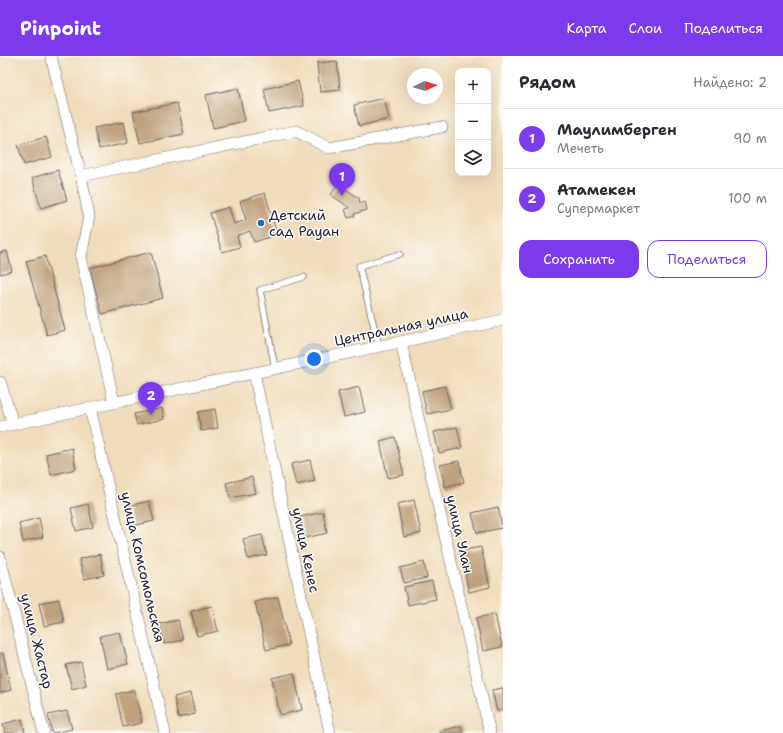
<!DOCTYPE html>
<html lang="ru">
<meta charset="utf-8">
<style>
body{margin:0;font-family:"Shantell Sans",sans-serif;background:#f2f2f3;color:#2b2b33}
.controls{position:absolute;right:12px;top:12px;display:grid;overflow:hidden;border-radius:8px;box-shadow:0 4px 16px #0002}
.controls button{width:36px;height:36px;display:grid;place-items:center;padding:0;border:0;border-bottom:1px solid #e1e1e2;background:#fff;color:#2b2b33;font:20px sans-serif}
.compass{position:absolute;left:407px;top:12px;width:36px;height:36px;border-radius:50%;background:#fff;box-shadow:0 4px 16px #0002;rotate:86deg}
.you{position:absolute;left:314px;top:303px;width:14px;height:14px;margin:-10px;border:3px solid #fff;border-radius:50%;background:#1a73e8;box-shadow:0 0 0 6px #1a73e833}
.badge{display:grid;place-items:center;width:26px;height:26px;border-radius:50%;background:#7c3aed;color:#fff;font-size:13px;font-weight:700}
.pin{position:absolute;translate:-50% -33px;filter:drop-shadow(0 1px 2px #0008)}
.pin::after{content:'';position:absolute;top:21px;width:14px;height:12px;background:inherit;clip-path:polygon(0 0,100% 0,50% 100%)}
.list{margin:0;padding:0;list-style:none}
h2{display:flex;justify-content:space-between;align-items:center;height:52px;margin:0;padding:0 16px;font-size:17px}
h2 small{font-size:13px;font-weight:400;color:#7c7c81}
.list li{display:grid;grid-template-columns:26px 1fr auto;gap:12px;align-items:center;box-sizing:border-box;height:60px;padding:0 16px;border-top:1px solid #e1e1e2}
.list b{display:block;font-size:15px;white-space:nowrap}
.list p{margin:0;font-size:13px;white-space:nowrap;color:#7c7c81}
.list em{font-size:13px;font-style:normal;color:#7c7c81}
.actions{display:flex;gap:8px;padding:12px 16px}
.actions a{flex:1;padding:9px 0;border:1px solid #7c3aed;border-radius:12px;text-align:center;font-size:14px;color:#7c3aed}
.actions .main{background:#7c3aed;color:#fff}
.icon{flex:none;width:22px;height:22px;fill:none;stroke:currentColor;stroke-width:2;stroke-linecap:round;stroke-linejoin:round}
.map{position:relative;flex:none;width:503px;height:677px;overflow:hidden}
header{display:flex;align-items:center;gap:24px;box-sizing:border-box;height:56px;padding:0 20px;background:#7c3aed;color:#fff}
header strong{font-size:19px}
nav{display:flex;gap:22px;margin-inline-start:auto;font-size:14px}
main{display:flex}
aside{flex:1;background:#fff}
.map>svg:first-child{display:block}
.building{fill:#bea17d}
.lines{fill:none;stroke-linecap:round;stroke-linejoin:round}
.lane-casing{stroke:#6a6368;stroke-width:7}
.street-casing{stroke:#6a6368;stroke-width:12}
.lane{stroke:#fff;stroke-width:5.5}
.street{stroke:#fff;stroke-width:11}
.poi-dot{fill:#1f6fb2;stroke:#fdfcf7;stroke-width:1.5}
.labels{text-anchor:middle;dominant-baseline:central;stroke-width:3;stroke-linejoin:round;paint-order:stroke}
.poi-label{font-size:14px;fill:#22223b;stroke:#fdfcf7;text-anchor:start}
.street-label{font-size:14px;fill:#22223b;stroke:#fdfcf7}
</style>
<header>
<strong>Pinpoint</strong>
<nav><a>Карта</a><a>Слои</a><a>Поделиться</a></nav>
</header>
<main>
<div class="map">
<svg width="503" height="677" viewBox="0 0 503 677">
<rect width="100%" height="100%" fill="#fdfcf7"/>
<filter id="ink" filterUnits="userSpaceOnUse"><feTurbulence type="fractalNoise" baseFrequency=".025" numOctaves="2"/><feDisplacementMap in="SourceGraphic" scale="8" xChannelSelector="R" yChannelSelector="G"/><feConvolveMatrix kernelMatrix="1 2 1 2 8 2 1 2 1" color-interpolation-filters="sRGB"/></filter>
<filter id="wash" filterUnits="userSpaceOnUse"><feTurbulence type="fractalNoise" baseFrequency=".012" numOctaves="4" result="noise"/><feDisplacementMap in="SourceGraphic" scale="16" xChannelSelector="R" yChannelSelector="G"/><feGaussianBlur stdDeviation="0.9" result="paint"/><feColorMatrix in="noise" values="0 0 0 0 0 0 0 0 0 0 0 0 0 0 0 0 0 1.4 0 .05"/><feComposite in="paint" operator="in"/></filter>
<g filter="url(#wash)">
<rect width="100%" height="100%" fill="#efdcbb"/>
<g id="blocks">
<path class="building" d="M337,5L340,34L320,36L317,7Z
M298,25L304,50L269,57L264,33Z
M238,32L245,65L213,72L206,39Z
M384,42L389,63L359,70L354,49Z
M177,47L184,78L140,87L133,56Z
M124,66L128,87L99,93L94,72Z
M46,81L52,101L24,109L18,89Z
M58,114L67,144L41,152L32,122Z
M338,128L359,142L360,147L365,146L367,154L354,158L355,160L348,162L345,153L350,152L331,139Z
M265,137L277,179L254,186L250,175L237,180L240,191L222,196L210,157L229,151L234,168L246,164L240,145Z
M7,195L12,215L0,218V197Z
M151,196L163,242L102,258L90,212Z
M45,200L65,274L47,279L26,205Z
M445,330L451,353L427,358L422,335Z
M359,331L365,356L344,361L338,336Z
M162,352L164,363L137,369L134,358Z
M215,353L218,372L201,375L198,356Z
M457,371L462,392L439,397L434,376Z
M395,381L404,419L388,422L380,385Z
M72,392L76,413L51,419L46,398Z
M310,404L315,425L296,429L291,408Z
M459,405L464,426L445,431L440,409Z
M252,421L256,437L230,442L226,427Z
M414,444L421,477L404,481L397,448Z
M149,445L154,465L132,470L128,450Z
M88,448L93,471L76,475L71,452Z
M498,451L502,472L477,477L472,457Z
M323,456L327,477L305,482L300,461Z
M39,462L43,481L23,486L19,467Z
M262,479L267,499L248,503L243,483Z
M481,491L490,531L469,536L460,495Z
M100,498L104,519L84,523L79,503Z
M424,506L427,522L404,527L400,512Z
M432,525L436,543L408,549L404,531Z
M278,541L289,589L266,594L255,546Z
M59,543L64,566L44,570L39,547Z
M212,550L218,575L197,580L191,555Z
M495,558L502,591L483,595L476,562Z
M178,564L183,584L164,588L159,568Z
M120,576L128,608L107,613L100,580Z
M0,597H3L11,634L0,637Z
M81,606L86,629L72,633L66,609Z
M294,617L302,654L280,659L272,622Z
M503,632V654L497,655L492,634Z
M134,634L142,667L123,671L116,638Z
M190,637L195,658L178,662L174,641Z
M67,655L72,673L52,677L48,659Z
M22,663L25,677H5L3,668Z
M461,670L463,677H440L439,675Z"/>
</g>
</g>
<g filter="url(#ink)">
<use href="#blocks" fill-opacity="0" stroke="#6a6368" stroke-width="1"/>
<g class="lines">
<g class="lane-casing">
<path id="lane" d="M379,291L359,210L400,198
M275,312L260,234L304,221"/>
</g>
<g class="street-casing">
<path id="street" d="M51,0L81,120L89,160L81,201L114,346
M81,120L296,75L329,92L442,71
M401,286L490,677
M254,317L330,677
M0,326L13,368
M90,352L165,677
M0,371L503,264
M0,501L44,677"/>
</g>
<use href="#lane" class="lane"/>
<use href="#street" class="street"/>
</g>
</g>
<circle class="poi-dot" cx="261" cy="167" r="4"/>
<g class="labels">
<g class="poi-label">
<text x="269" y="159">Детский<tspan x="269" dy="16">сад Рауан</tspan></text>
</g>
<g class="street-label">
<text transform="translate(401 271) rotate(-12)">Центральная улица</text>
<text transform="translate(460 478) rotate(77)">улица Улан</text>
<text transform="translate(306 494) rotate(78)">улица Кенес</text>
<text transform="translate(143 511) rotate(77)">улица Комсомольская</text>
<text transform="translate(37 585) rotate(76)">улица Жастар</text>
</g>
</g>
</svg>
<div class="controls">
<button>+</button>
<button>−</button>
<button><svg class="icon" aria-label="layers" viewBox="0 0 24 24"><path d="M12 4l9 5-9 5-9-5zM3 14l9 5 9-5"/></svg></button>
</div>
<svg class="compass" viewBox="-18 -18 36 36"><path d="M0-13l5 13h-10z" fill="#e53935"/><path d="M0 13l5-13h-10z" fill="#7c7c81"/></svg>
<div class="you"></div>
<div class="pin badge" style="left:342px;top:140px">1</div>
<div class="pin badge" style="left:151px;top:359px">2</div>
</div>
<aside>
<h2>Рядом<small>Найдено: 2</small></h2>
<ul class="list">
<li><span class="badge">1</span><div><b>Маулимберген</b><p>Мечеть</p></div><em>90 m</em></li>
<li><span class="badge">2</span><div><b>Атамекен</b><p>Супермаркет</p></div><em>100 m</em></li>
</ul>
<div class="actions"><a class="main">Сохранить</a><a>Поделиться</a></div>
</aside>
</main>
